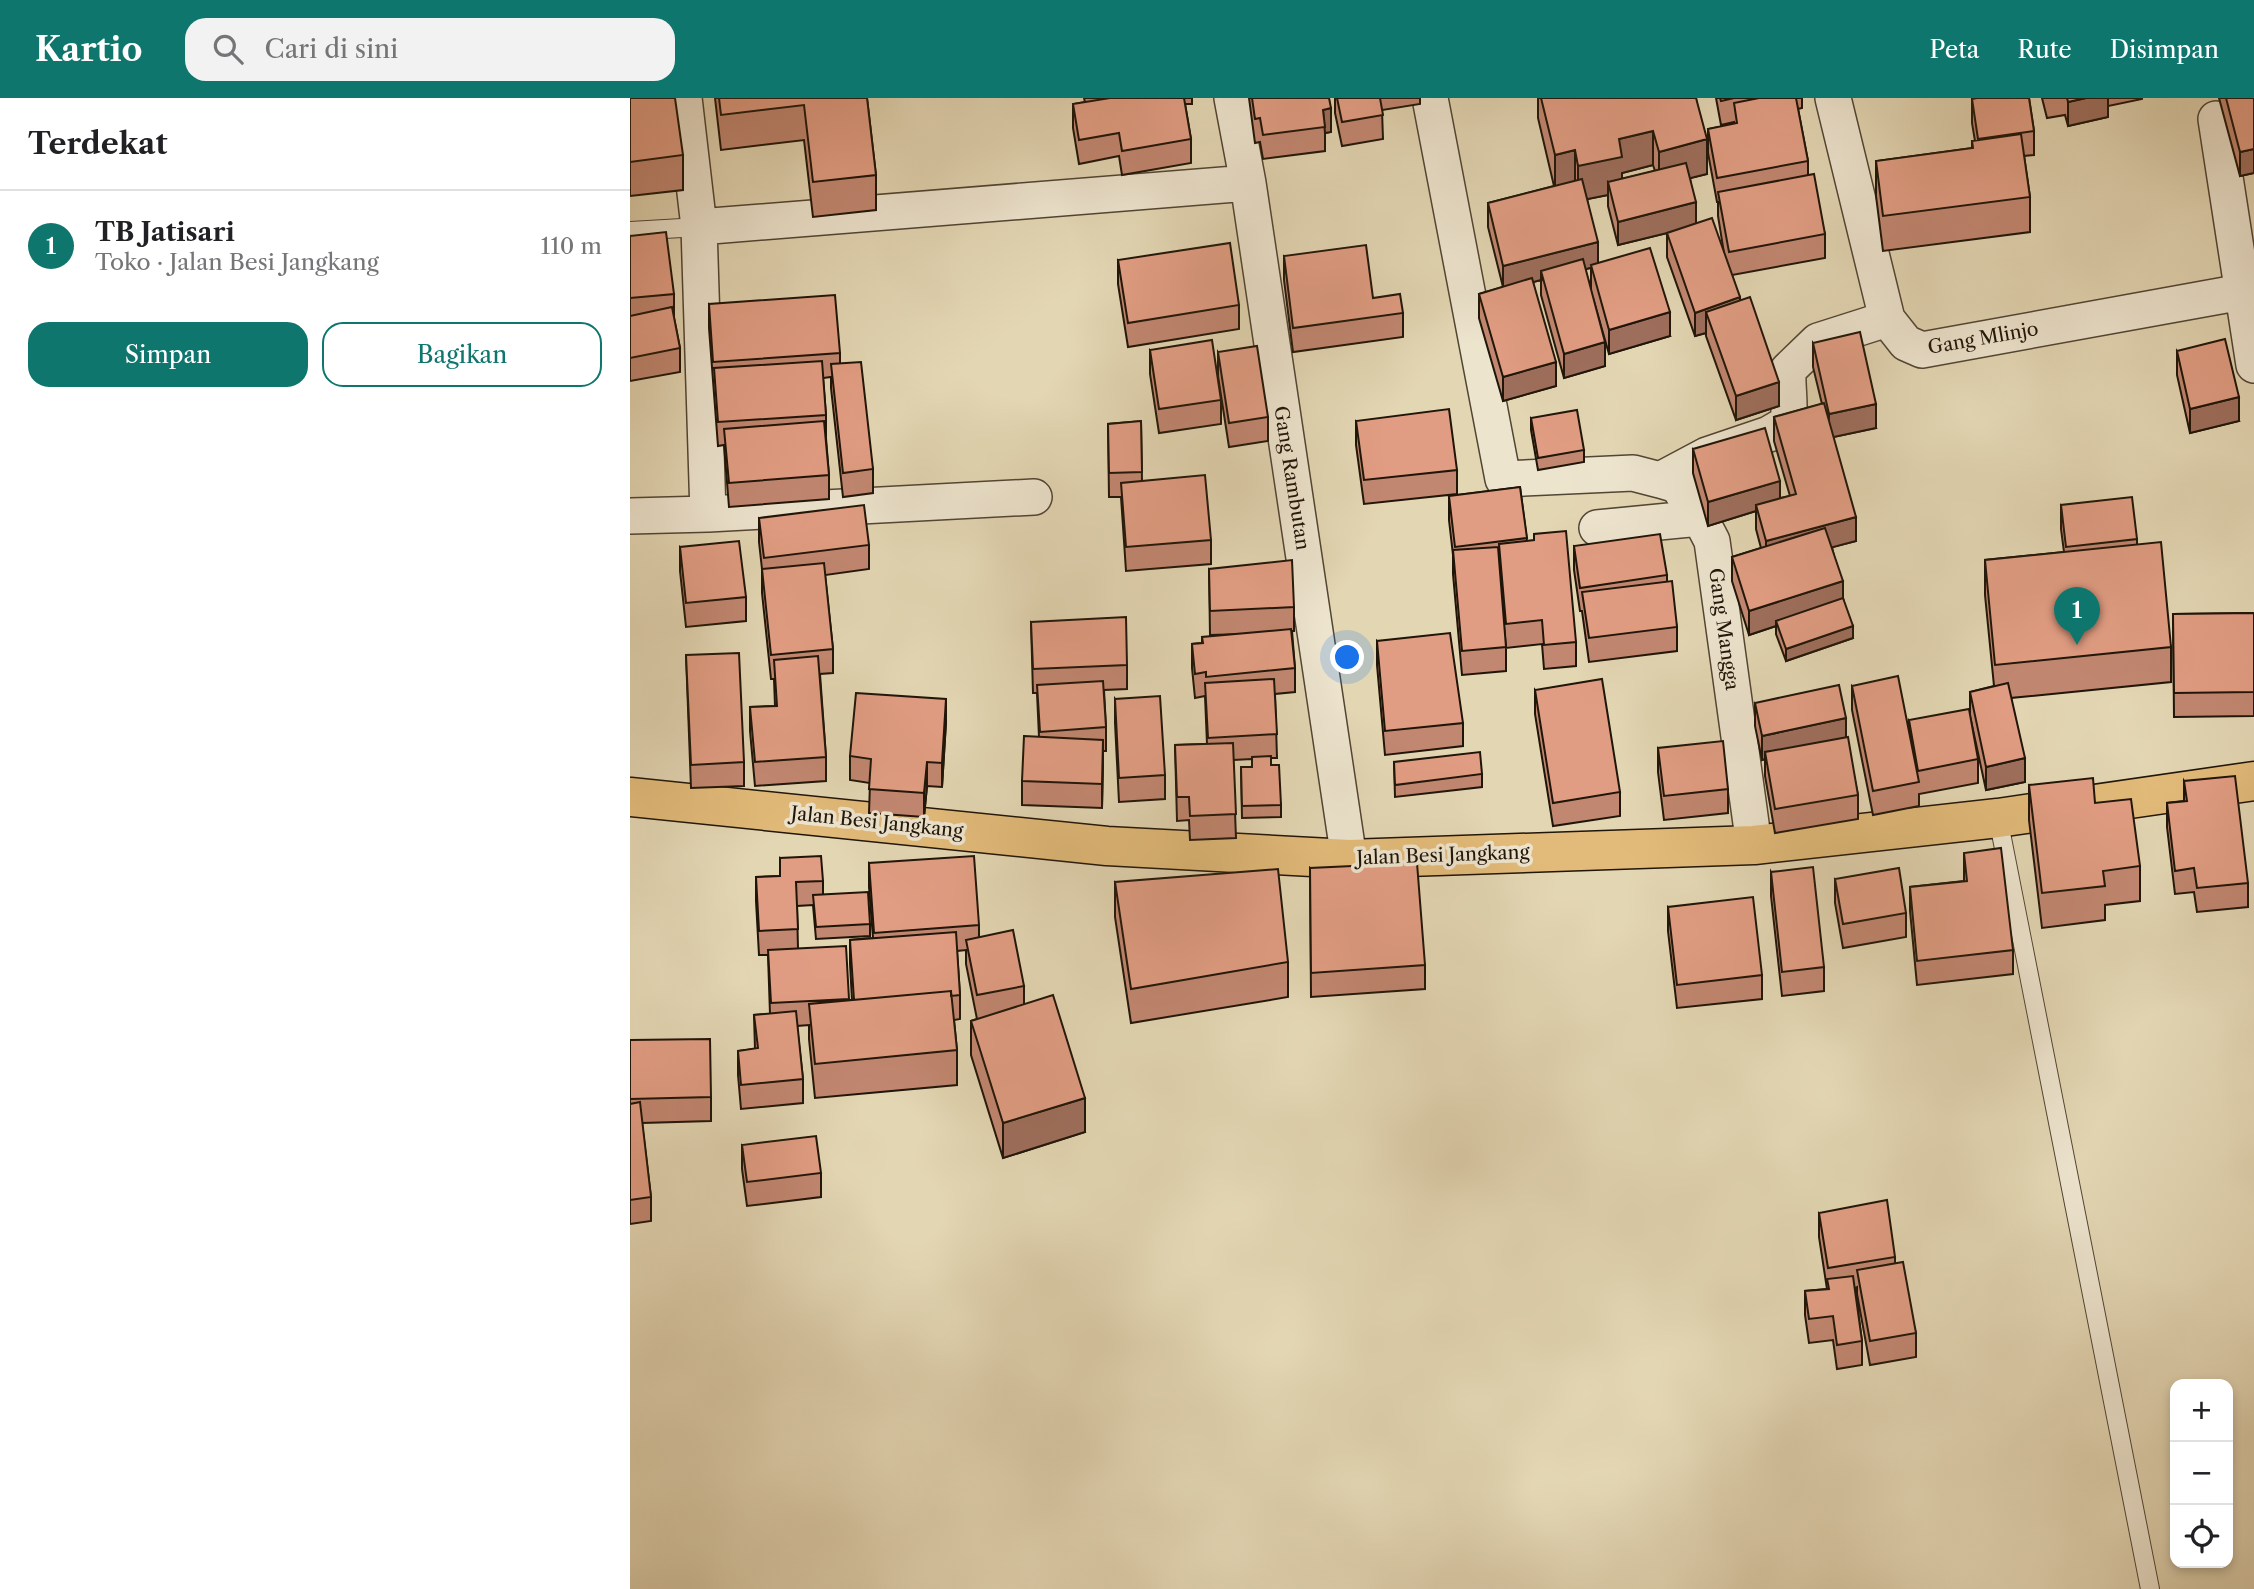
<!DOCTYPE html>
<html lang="id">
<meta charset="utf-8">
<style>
body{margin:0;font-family:"Libre Caslon Text",serif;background:#f2f2f2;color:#202124}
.controls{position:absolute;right:21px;bottom:21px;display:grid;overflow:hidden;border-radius:14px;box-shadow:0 4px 10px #0003}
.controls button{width:63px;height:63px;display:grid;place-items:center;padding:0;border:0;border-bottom:2px solid #e0e0e0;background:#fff;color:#202124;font:35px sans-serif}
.you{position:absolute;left:718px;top:560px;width:24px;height:24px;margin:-18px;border:5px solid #fff;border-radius:50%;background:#1a73e8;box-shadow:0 0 0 10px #1a73e833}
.badge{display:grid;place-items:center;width:46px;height:46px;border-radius:50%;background:#0f766e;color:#fff;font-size:23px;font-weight:700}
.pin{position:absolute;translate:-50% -58px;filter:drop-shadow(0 2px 4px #0008)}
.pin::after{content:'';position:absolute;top:37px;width:24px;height:21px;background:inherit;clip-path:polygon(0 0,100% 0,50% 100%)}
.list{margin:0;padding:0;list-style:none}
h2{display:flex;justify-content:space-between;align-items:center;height:91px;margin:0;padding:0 28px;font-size:30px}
h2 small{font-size:23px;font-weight:400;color:#757577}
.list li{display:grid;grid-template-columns:46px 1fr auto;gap:21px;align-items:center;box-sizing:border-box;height:112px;padding:0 28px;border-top:2px solid #e0e0e0}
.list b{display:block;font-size:26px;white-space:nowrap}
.list p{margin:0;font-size:23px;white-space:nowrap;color:#757577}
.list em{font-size:23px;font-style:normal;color:#757577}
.actions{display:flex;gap:14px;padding:21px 28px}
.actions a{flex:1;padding:16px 0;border:2px solid #0f766e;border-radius:21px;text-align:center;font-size:24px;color:#0f766e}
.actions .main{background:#0f766e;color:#fff}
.icon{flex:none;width:38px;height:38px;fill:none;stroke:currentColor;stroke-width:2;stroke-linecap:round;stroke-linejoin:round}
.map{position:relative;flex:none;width:1624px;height:1491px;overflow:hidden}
header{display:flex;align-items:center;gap:42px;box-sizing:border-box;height:98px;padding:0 35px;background:#0f766e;color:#fff}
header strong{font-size:33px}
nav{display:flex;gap:38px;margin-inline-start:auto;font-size:24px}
.search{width:490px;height:63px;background:#f2f2f2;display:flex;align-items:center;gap:18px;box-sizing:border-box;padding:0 24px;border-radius:21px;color:#757577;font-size:26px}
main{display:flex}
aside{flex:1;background:#fff}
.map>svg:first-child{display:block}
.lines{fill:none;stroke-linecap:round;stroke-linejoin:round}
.lane-casing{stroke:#514534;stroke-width:20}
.street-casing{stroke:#514534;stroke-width:38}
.primary-casing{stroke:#201509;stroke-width:41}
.lane{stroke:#ede4ce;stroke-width:18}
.street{stroke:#ede4ce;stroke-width:35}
.primary{stroke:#e2bb7a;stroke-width:38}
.wall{fill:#c28771;stroke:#201509;stroke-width:2;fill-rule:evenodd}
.shaded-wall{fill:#9e6e5c;stroke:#201509;stroke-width:2}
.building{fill:#e19d83;stroke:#201509;stroke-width:2}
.labels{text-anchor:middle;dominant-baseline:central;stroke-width:7;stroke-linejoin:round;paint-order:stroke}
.street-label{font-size:19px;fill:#201509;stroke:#ede4ce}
</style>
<header>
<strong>Kartio</strong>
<div class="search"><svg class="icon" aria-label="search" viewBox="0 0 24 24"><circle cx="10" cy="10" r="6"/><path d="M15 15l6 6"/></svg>Cari di sini</div>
<nav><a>Peta</a><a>Rute</a><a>Disimpan</a></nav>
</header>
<main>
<aside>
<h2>Terdekat<small></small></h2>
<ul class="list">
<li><span class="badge">1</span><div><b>TB Jatisari</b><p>Toko · Jalan Besi Jangkang</p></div><em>110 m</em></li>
</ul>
<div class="actions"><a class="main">Simpan</a><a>Bagikan</a></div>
</aside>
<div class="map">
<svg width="1624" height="1491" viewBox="0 0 1624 1491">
<rect width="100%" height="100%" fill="#e3d6b3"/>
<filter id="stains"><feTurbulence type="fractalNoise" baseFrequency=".00286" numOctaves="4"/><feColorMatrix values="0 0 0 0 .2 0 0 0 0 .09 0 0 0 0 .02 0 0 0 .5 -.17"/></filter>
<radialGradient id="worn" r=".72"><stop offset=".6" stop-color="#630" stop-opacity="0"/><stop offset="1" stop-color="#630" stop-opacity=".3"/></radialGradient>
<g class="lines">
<g class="lane-casing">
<path id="lane" d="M0,133L69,129
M1368,720L1520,1491"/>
</g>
<g class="street-casing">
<path id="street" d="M54,0L69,129L78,416
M602,0L618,85L719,761
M800,0L873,381L1003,375L1030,382L1047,387L1070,420L1082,443L1124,747
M1203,0L1257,221L1276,245L1292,252L1612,194
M1586,21L1624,267
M69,129L618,85
M1030,382L1077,357L1139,336L1158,325C1161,307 1157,290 1158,272L1188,243L1257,221
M0,418L78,416L404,399
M967,430L1070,420"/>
</g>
<g class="primary-casing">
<path id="primary" d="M0,699L477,748L719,761L1124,747L1368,720L1624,683"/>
</g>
<use href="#lane" class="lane"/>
<use href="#street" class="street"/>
<use href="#primary" class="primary"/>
</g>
<path class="wall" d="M0,0L53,57V92L0,98Z
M85,0H237L246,77V112L183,119L174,42L91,52Z
M454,0H562V6H555L561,41V65L492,77L489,58L449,66L443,30V6L455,4Z
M619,0H699L701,34L695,35V53L633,61L630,44L625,45Z
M705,0H790V6L752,12L753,41L712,48L705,15Z
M908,0H1066L1077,76L1060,80L1066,125L1094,155L1088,118V104H1087L1078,55V31L1104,26V24L1091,27L1086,0H1172V10L1168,11L1178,63V77L1195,136V160L1102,177L1110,203L1149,308L1106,322L1076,238V235L1065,238L1037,159V135L988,147L978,108V97L957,101L968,165L1040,238L979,256L963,200L975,268L934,280L911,197V182L903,184L926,288L873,303L849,220V196L873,189L858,129V105L924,88L908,20ZM1023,67L1025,73L992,81V75ZM961,170V191L955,171Z
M1342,0H1399L1404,33V57L1394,58L1400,99V134L1253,153L1246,98V63L1342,50V43H1345L1342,25Z
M1412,0H1512V1L1478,8V19L1438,28L1435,17L1417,20Z
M1589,0H1624V75L1610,78Z
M0,138L44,196V220L50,250V274L0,283Z
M654,158L743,200L773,215V239L663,254L654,182Z
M488,162L609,207V231L498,249L488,186Z
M79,206L210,255V266L243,371V395L213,399L201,290V279L193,280L196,317V340L199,377V401L99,409L94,347L88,348L79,230Z
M1183,245L1246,330L1203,339L1226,443L1202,449L1213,500L1223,540L1156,563L1146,536V528L1119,537L1102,483V459L1131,450L1126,431V413L1078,428L1063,375V351L1150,400L1160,398L1144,343V319L1192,306L1183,269Z
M520,252L591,302V326L529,335L520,276Z
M1547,253L1609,323L1560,335L1547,277Z
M588,254L638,319V343L599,349L588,278Z
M901,320L954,352V364L908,372L901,332Z
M511,323L512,383L581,442V466L496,473L491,399H479L478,326Z
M726,323L827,372V396L734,406L726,347Z
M890,389L897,443L946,544V568L914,571L912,546L876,550L872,507L876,549V573L832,577L823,476V457L819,422V398Z
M1431,407L1507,441V447L1541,549V584L1381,600L1395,684L1356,692L1340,618V594L1364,588L1355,497V462L1434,454L1431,431Z
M129,420L239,447V471L195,477L203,551V575L190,576L196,659V683L125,688L120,633V609L145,608L144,581H141L132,495V471L129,444Z
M944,448L1037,477V483L1047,529V553L959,564L952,513H950L944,472Z
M50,449L116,499V523L56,529L50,473Z
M579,471L664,509V533H662L665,570V594L645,596L647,660H641V667L651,707V719L612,720L611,669H622V661L603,662L606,740L560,742L559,722L547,723L545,647L577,646L575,598L565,600L562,570V546L572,545V539L616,536L580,537Z
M1624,515V618L1544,619L1543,516Z
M401,524L497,567V591L474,592L476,629V653H473L472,710L392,707V683L409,639L407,595H403Z
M747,543L833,625V648L755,657L747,567Z
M56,557L114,664V688L61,690Z
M1222,588L1279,636V622L1348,661V685L1289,696V708L1243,717L1222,612Z
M905,592L990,694V718L923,728L905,616Z
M485,601L535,677V701L489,704L485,625Z
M1125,605L1216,640L1228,697V721L1145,735L1135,678V661L1132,662L1125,628Z
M316,624L312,689L297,688L294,719L239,715L240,685L220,682V658Z
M1028,650L1098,691V715L1034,722L1028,674Z
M764,664L852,676V689L765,699Z
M1554,683L1618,785V809L1567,814L1564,794L1545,796L1537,729V705L1554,703Z
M1399,687L1465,705L1510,768V803L1475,807V822L1412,830L1399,722Z
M1334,755L1383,852V876L1287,887L1280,813V789L1334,783Z
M150,760L193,783V796L240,826V838L186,841L183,807L167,808L168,851L219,902H222L220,866V842L243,840L239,789V765L349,827V839L394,888V906L455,1034L373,1060L341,957V923L347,921L336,866V852L327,853L330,897V921L324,922L327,952V987L185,1000L179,941V927L167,928L173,981V1005L111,1011L108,977V953L125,951L124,917L140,916L138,857H129L126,803V779L150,778Z
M680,770L795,867V891L681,899Z
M1141,774L1194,869V893L1152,898L1141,798Z
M1205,781L1276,815V839L1213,850L1205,805Z
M485,784L658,864V899L501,925L485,819Z
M1038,809L1132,877V901L1047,910L1038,833Z
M0,942L81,999V1023L12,1025L21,1099V1123L0,1126Z
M112,1047L191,1075V1099L117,1108L112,1071Z
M1189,1115L1265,1159V1166L1286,1235V1259L1240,1267L1227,1196V1189L1225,1190L1232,1243V1267L1207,1271L1203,1242L1179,1245L1175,1217V1193L1197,1191L1189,1139Z"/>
<path class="shaded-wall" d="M1456,0H1478V19L1438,28V4Z
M701,10V34L695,35L693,12Z
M1023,33V67L992,75V94L978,84V97L948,103V68L989,41Z
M1077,41V76L1029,88V54Z
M1624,51V75L1610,78V54Z
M945,52V87L925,92V57Z
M1066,104V128L988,147V124Z
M968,144V168L913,182L911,173V182L873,192V168Z
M1110,199V223L1076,214V235L1065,238V215Z
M1040,214V238L979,256V232Z
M975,244V268L934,280V256Z
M926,264V288L873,303V279Z
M1149,284V308L1106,322V298Z
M1609,299V323L1560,335V311Z
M1246,306V330L1199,340V316Z
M1150,383V407H1126V413L1078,428V404Z
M1226,419V443L1136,467V443Z
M1213,483V507L1146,523V528L1119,537V513Z
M1223,528V540L1156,563V551Z
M316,601V624L312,689V665Z
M1216,620V644L1135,654V661L1132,662V638Z
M473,642V666L472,710V686Z
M1395,660V684L1356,692V669Z
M297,664V688L294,719V695Z
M455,1000V1034L373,1060V1025Z"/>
<path class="building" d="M0,0H45L53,57L0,64Z
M89,0H237L246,77L183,84L174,7L91,17Z
M480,0H554L561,41L492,53L489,35L449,42L443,6Z
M622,0H699L701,10L693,12L695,29L633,37L630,20L625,21Z
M707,0H750L753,17L712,24Z
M911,0H1066L1077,41L1029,54L1023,33L989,41L992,59L948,68L945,52L925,57Z
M1090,0H1104L1091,3Z
M1129,0H1166L1178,63L1087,80L1078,31L1107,25L1104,5Z
M1347,0H1399L1404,33L1348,41L1342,1Z
M1437,0H1456L1438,4Z
M1596,0H1624V51L1610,54Z
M1391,36L1400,99L1253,118L1246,63L1343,50L1342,43Z
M1056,65L1066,104L988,124L978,84Z
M1184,76L1195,136L1099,154L1088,94Z
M952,81L968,144L873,168L858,105Z
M1082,120L1110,199L1065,215L1037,135Z
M36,134L44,196L0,200V138Z
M600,145L609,207L498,225L488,162Z
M736,147L743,200L770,196L773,215L663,230L654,158Z
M1020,150L1040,214L979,232L961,167Z
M953,161L975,244L934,256L911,173Z
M902,180L926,264L873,279L849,196Z
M205,197L210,255L83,264L79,206Z
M1120,199L1149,284L1106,298L1076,214Z
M42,209L50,250L0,260V218Z
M1230,234L1246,306L1199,316L1183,245Z
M1595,241L1609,299L1560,311L1547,253Z
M582,242L591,302L529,311L520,252Z
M627,248L638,319L599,325L588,254Z
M192,263L196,317L88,324L84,270Z
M231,264L243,371L213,375L201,266Z
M1194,305L1226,419L1136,443L1126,407L1166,396L1144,319Z
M819,311L827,372L734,382L726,323Z
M947,312L954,352L908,360L901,320Z
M194,323L199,377L99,385L94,331Z
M511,323L512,374L479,375L478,326Z
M1135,330L1150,383L1078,404L1063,351Z
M575,377L581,442L496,449L491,385Z
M890,389L897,440L825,449L819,398Z
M1502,399L1507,441L1436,449L1431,407Z
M234,407L239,447L134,460L129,420Z
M1195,430L1213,483L1119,513L1102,459Z
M936,433L946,544L914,547L912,522L876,526L869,446L904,442V436Z
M1030,436L1037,477L950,490L944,448Z
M109,443L116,499L56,505L50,449Z
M1531,444L1541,549L1365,567L1355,462Z
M868,449L876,549L832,553L823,452Z
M662,462L664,509L580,513L579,471Z
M194,465L203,551L141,557L132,471Z
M1042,483L1047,529L959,540L952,494Z
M1213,500L1223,528L1156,551L1146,523Z
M1624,515V594L1544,595L1543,516Z
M496,519L497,567L403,571L401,524Z
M661,531L665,570L576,579V574L565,576L562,546L573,545L572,539Z
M820,535L833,625L755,633L747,543Z
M109,555L114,664L61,667L56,557Z
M188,558L196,659L125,664L120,609L147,608L144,562Z
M1268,578L1289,684L1243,693L1222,588Z
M644,581L647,636L578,640L575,585Z
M972,581L990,694L923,705L905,592Z
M473,583L476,629L410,634L407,587Z
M1378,585L1395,660L1356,669L1340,594Z
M1209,587L1216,620L1132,638L1125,605Z
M226,595L316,601L312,665L297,664L294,695L239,691L241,661L220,658Z
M530,598L535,677L489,680L485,601Z
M1339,611L1348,661L1288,673L1279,622Z
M394,638L473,642L472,686L392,683Z
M1218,639L1228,697L1145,711L1135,654Z
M1093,643L1098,691L1034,698L1028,650Z
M603,645L606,716L560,718L559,699H547L545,647Z
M850,654L852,676L765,687L764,664Z
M641,658V667H649L651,707L612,708L611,669H622V659Z
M1605,678L1618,785L1567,790L1564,770L1545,773L1537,705L1557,703L1554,683Z
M1463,680L1465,705L1501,701L1510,768L1473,773L1475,788L1412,795L1399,687Z
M1371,750L1383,852L1287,863L1280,789L1337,783L1334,755Z
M191,758L193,783L166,784L168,831L129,833L126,779L150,778V760Z
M344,758L349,827L244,835L239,765Z
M787,765L795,867L681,875L680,770Z
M1183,769L1194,869L1152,874L1141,774Z
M1269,770L1276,815L1213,826L1205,781Z
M648,771L658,864L501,891L485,784Z
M238,794L240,826L186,829L183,797Z
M1123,799L1132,877L1047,887L1038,809Z
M383,832L394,888L347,897L336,842Z
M326,834L330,897L321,898V893L224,902L220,842Z
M216,848L219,901L141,905L138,852Z
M321,893L327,952L185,966L179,906Z
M423,897L455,1000L373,1025L341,923Z
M166,913L173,981L111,987L108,953L128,950L124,917Z
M80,941L81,999L0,1001V942Z
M10,1004L21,1099L0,1102V1006Z
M186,1038L191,1075L117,1084L112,1047Z
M1257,1102L1265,1159L1198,1170L1189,1115Z
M1273,1164L1286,1235L1240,1243L1227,1172Z
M1223,1178L1232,1243L1207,1247L1203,1218L1179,1221L1175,1193L1199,1191L1197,1181Z"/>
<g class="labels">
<g class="street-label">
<text transform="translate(1353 240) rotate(-10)">Gang Mlinjo</text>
<text transform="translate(662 380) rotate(81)">Gang Rambutan</text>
<text transform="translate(1094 531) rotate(82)">Gang Mangga</text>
<text transform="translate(247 724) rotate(6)">Jalan Besi Jangkang</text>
<text transform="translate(813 757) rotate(-2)">Jalan Besi Jangkang</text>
</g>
</g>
<rect width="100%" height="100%" filter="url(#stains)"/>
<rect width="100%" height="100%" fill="url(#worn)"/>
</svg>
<div class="controls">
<button>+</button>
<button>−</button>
<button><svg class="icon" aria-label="locate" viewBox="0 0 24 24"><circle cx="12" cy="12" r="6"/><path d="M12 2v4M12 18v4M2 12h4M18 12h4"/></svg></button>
</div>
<div class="you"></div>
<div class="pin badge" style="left:1447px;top:547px">1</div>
</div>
</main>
